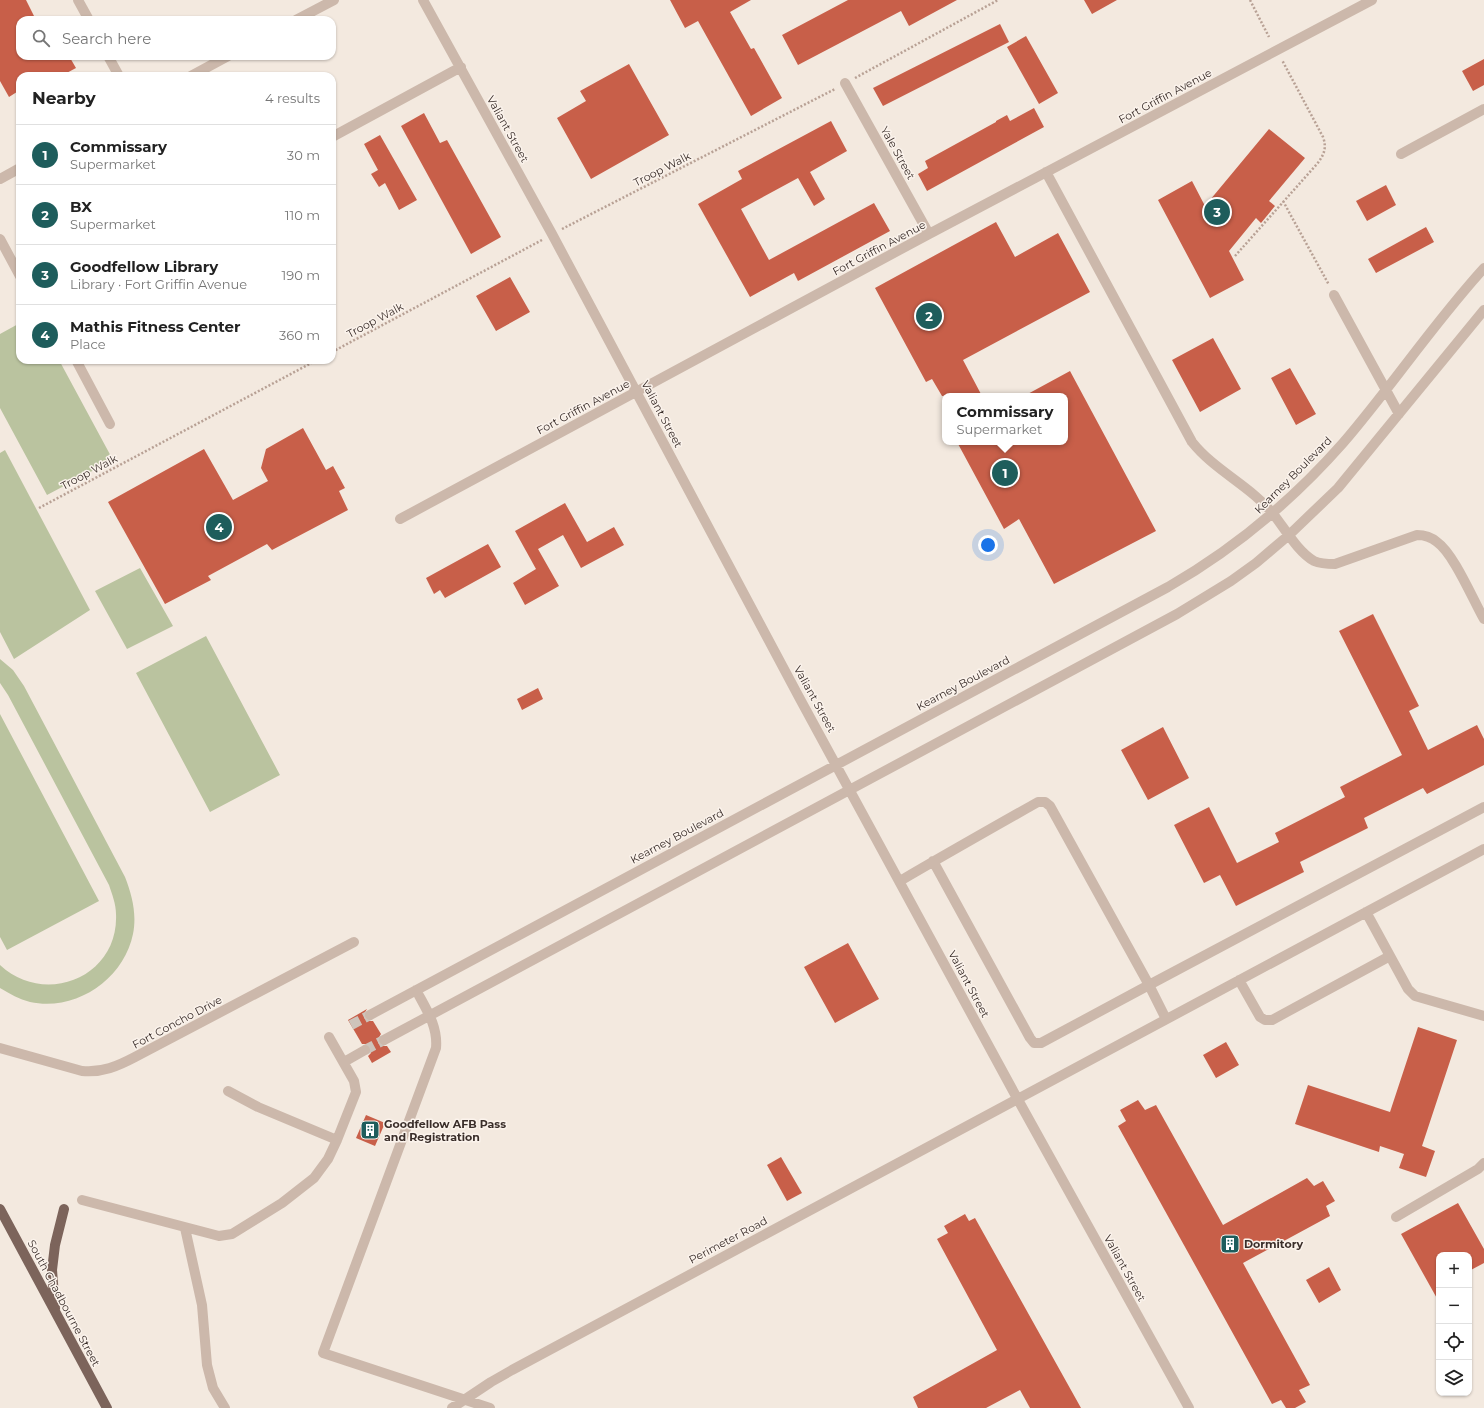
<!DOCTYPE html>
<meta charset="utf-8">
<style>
body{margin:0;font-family:Montserrat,sans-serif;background:#f6f6f6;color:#222}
.controls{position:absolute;right:12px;bottom:12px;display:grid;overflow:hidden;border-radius:8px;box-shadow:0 1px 3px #0004}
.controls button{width:36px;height:36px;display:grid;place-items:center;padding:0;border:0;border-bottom:1px solid #e0e0e0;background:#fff;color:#222;font:20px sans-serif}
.you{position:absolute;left:988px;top:545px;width:14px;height:14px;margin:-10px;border:3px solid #fff;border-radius:50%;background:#1a73e8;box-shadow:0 0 0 6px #1a73e833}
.badge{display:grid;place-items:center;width:26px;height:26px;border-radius:50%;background:#1e5d5c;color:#fff;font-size:13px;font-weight:700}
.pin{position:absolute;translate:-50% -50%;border:2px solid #fff;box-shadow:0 1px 4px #0006}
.popup{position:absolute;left:942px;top:393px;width:126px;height:52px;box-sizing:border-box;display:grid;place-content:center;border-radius:8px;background:#fff;filter:drop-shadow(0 1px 3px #0005);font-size:13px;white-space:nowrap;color:#767676}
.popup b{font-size:15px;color:#222}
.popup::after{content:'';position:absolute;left:50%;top:100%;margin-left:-8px;border:8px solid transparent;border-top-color:#fff}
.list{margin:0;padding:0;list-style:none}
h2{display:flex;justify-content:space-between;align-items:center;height:52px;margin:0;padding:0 16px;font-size:17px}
h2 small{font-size:13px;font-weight:400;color:#767676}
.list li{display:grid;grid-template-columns:26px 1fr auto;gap:12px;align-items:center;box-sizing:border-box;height:60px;padding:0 16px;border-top:1px solid #e0e0e0}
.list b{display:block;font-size:15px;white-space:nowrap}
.list p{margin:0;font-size:13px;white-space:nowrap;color:#767676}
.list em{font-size:13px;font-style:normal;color:#767676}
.icon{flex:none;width:22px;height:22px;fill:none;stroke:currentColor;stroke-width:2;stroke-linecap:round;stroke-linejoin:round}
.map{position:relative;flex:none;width:1484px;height:1408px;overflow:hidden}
.search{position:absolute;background:#fff;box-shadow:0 1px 3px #0004;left:16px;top:16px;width:320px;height:44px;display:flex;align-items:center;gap:10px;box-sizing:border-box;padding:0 14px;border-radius:12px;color:#767676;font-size:15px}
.panel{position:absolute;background:#fff;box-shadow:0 1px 3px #0004;left:16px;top:72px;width:320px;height:292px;border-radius:12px}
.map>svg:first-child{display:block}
.green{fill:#bac39f}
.building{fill:#c85f49}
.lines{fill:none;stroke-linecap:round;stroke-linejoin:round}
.minor-tunnel{stroke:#cec4bb;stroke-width:10;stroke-dasharray:10 5;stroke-linecap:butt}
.path{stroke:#b8a195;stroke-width:2.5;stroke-dasharray:2 2;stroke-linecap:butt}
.minor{stroke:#ccb8ab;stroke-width:10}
.major{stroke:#7c645b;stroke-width:10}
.labels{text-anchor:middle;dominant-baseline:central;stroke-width:3;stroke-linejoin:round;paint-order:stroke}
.street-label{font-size:11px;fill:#3a2e2a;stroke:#fbf3ec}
.poi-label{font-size:11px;font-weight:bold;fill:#3a2e2a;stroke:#fbf3ec;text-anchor:start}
</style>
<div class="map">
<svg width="1484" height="1408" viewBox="0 0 1484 1408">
<rect width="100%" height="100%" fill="#f3e9df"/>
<path class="green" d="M20,323V360H59L113,460L47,495L0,408V334Z
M5,450L90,610L14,659L0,632V453Z
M140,568L173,626L127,649L95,591Z
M206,636L280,775L210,812L136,673Z
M0,659L13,670L24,686L125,877C132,895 137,914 133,934C124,979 76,1012 30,1002C19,999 10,994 0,988V965C45,1007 119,977 116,914C116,904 112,894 109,885L8,695L0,683Z
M0,714L99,901L7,950L0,937Z"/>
<path class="building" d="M0,0H26L36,20H20V56H69L76,68L61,76H20V90L9,97L0,81Z
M670,0H751L730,12L751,49L754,48L782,98L751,116L698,21L685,28Z
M848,0H957L909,26L901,11L798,65L782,35Z
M1084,0H1117L1092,14Z
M1000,24L1009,42L883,106L873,88Z
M1026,36L1058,93L1039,104L1007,47Z
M1484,59V85L1473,91L1462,71Z
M629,64L669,135L591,179L557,118L586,101L580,91Z
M1034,108L1044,127L927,191L918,174L928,168L925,161L996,122V121L1007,115L1010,121Z
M424,113L440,143L447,140L501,237L471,254L401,126Z
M831,121L847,151L810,172L825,199L814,206L798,178L741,209L769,260L874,203L890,231L798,281L794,273L750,297L698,204L742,179L738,171Z
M1269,129L1305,158L1269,201L1275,206L1261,223L1256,218L1229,251L1244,280L1210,298L1158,200L1192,181L1205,206Z
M380,135L417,200L399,210L385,183L379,187L371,174L378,170L364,144Z
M1386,185L1396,205L1367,221L1356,201Z
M996,222L1015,257L1058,233L1090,292L963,360L982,396H942L932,379L926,382L875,288Z
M1426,227L1434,242L1376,273L1368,259Z
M510,277L530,312L496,331L476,296Z
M1213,338L1241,389L1200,412L1172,360Z
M1290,368L1316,414L1296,425L1271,378Z
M1070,371L1156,531L1054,584L1019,519L1004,529L957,442H1065V396H1024Z
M303,428L326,470L333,466L345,488L339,491L348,510L272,550L267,544L208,576L211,580L165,604L108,502L204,449L233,500L268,481L261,468L266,449Z
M565,503L587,542L614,527L624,545L581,568L563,535L538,549L559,586L525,605L513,583L536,569L515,531Z
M488,544L501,567L445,598L440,590L434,594L426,578Z
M1373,614L1419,706L1409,711L1428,750L1477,725L1484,739V765L1427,794L1423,788L1364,818L1368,828L1300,862L1304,872L1236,906L1220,875L1204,883L1174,825L1209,807L1237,863L1279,842L1275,833L1345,797L1340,787L1402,755L1339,631Z
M538,688L543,699L522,710L517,699Z
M1163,727L1189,778L1148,800L1121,750Z
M848,943L879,999L835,1023L804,967Z
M367,1009L364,1014V1018L369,1021H373L381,1034L378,1039V1043L383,1046H387L391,1052L372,1063L368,1056L371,1053V1047L368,1044H362L348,1020Z
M1418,1027L1457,1040L1422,1146L1435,1151L1426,1177L1399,1168L1404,1154L1380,1146L1379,1152L1295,1124L1308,1085L1390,1112Z
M1226,1042L1239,1065L1216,1078L1203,1055Z
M1138,1100L1145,1110L1156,1105L1223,1225L1307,1178L1314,1186L1323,1181L1335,1201L1326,1206L1330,1216L1243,1263L1310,1385L1299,1390L1306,1402L1295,1408H1286L1281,1400L1272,1404L1118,1126L1126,1121L1120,1110Z
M366,1115L385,1123L375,1146L356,1138Z
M781,1157L802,1193L787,1201L767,1165Z
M1458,1203L1484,1249V1263L1469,1271V1255H1439V1302L1401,1234Z
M965,1214L969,1221L975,1218L1081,1408H1030L1020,1390L986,1408H918L913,1397L997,1350L937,1239L948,1233L944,1226Z
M1329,1267L1341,1290L1319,1303L1306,1280Z"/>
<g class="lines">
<path class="minor-tunnel" d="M351,1025L370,1015
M365,1050L384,1040"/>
<path class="path" d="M1250,0L1269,37
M855,78L998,0
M1283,201L1329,285
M562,229L835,89
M1235,256L1317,164C1324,155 1327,148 1323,137L1282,60
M332,352L542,240
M39,508L317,360"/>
<path class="minor" d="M78,0L89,20
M423,0L552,234L800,699L1017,1098L1189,1408
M296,20L334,0
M108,56L119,76
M191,76L228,56
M845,83L929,234
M332,137L461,67
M1401,154L1484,109
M1046,172L1192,442C1215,471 1251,486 1274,515C1285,529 1298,552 1314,561C1321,564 1328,564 1335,564L1417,535C1424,535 1431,537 1437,542C1454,554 1473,600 1484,619
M0,179L20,168
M0,239L20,276
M1334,295L1399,414
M76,360L110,424
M400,519L929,234L1372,0
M900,881C946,854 992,828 1038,802H1045L1050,806L1149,985L1041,1043H1034L1030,1038L933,861
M1390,956L1408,989L1415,996L1484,1016
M1239,980L1260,1017L1265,1020H1272L1390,956L1366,912
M416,990C426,1009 438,1026 436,1048L323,1353L490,1408
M370,1015L1168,587C1234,549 1292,501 1343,443C1392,386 1433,324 1484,268
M1166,1019L1149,985L1484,807
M384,1040L1177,614L1231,581L1256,563L1289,535L1338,488L1484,310
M0,1048L82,1071C102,1073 118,1066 135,1057L354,942
M344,1062L365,1050
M228,1091L258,1107L337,1140
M82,1200L219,1236L232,1234L282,1203L314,1178L328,1159L337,1140L356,1092L354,1081L329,1037
M1396,1217L1478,1169L1484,1163
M185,1228L202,1305L207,1365L213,1388L225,1408
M452,1408L491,1382L512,1370L1484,849"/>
<path class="major" d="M0,1209L107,1408
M55,1309L52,1270L55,1245L64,1209"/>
</g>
<defs>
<g id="building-square" transform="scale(1)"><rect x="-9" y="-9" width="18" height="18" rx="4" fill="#1e5d5c" stroke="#fbf3ec"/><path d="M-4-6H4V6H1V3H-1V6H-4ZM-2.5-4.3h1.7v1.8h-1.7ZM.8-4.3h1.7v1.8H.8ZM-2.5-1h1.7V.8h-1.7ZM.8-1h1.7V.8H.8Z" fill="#fff"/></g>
</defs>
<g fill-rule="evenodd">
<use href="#building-square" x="370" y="1130"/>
<use href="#building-square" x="1230" y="1244"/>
</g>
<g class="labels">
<g class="street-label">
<text transform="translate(1165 96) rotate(-28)">Fort Griffin Avenue</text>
<text transform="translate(508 129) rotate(61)">Valiant Street</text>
<text transform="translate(898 153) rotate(61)">Yale Street</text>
<text transform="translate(662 169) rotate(-27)">Troop Walk</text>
<text transform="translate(879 248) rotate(-28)">Fort Griffin Avenue</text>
<text transform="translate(375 320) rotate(-28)">Troop Walk</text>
<text transform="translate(583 407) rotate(-28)">Fort Griffin Avenue</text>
<text transform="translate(662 414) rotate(62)">Valiant Street</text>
<text transform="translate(89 472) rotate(-28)">Troop Walk</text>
<text transform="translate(1293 475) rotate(-45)">Kearney Boulevard</text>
<text transform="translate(963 683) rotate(-28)">Kearney Boulevard</text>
<text transform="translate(815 699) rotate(61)">Valiant Street</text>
<text transform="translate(677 836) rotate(-28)">Kearney Boulevard</text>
<text transform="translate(969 984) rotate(62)">Valiant Street</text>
<text transform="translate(177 1022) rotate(-28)">Fort Concho Drive</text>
<text transform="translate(728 1240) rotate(-28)">Perimeter Road</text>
<text transform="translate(1125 1268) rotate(61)">Valiant Street</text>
<text transform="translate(64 1303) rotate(62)">South Chadbourne Street</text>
</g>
<g class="poi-label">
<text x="384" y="1124">Goodfellow AFB Pass<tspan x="384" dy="13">and Registration</tspan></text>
<text x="1244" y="1244">Dormitory</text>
</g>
</g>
</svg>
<div class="controls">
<button>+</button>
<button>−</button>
<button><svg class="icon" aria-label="locate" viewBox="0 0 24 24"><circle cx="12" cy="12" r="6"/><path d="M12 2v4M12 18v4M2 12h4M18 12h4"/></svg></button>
<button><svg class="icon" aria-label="layers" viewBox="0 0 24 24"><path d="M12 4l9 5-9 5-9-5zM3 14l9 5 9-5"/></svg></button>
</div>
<div class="you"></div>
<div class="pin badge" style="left:1005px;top:473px">1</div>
<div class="popup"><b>Commissary</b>Supermarket</div>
<div class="pin badge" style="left:929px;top:316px">2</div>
<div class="pin badge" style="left:1217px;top:212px">3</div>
<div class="pin badge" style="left:219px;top:527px">4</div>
<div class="search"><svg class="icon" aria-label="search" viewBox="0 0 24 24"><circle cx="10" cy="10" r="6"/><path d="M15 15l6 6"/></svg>Search here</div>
<section class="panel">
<h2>Nearby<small>4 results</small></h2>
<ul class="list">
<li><span class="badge">1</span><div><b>Commissary</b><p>Supermarket</p></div><em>30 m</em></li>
<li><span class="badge">2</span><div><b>BX</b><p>Supermarket</p></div><em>110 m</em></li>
<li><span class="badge">3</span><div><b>Goodfellow Library</b><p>Library · Fort Griffin Avenue</p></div><em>190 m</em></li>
<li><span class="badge">4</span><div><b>Mathis Fitness Center</b><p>Place</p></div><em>360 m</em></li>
</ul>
</section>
</div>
